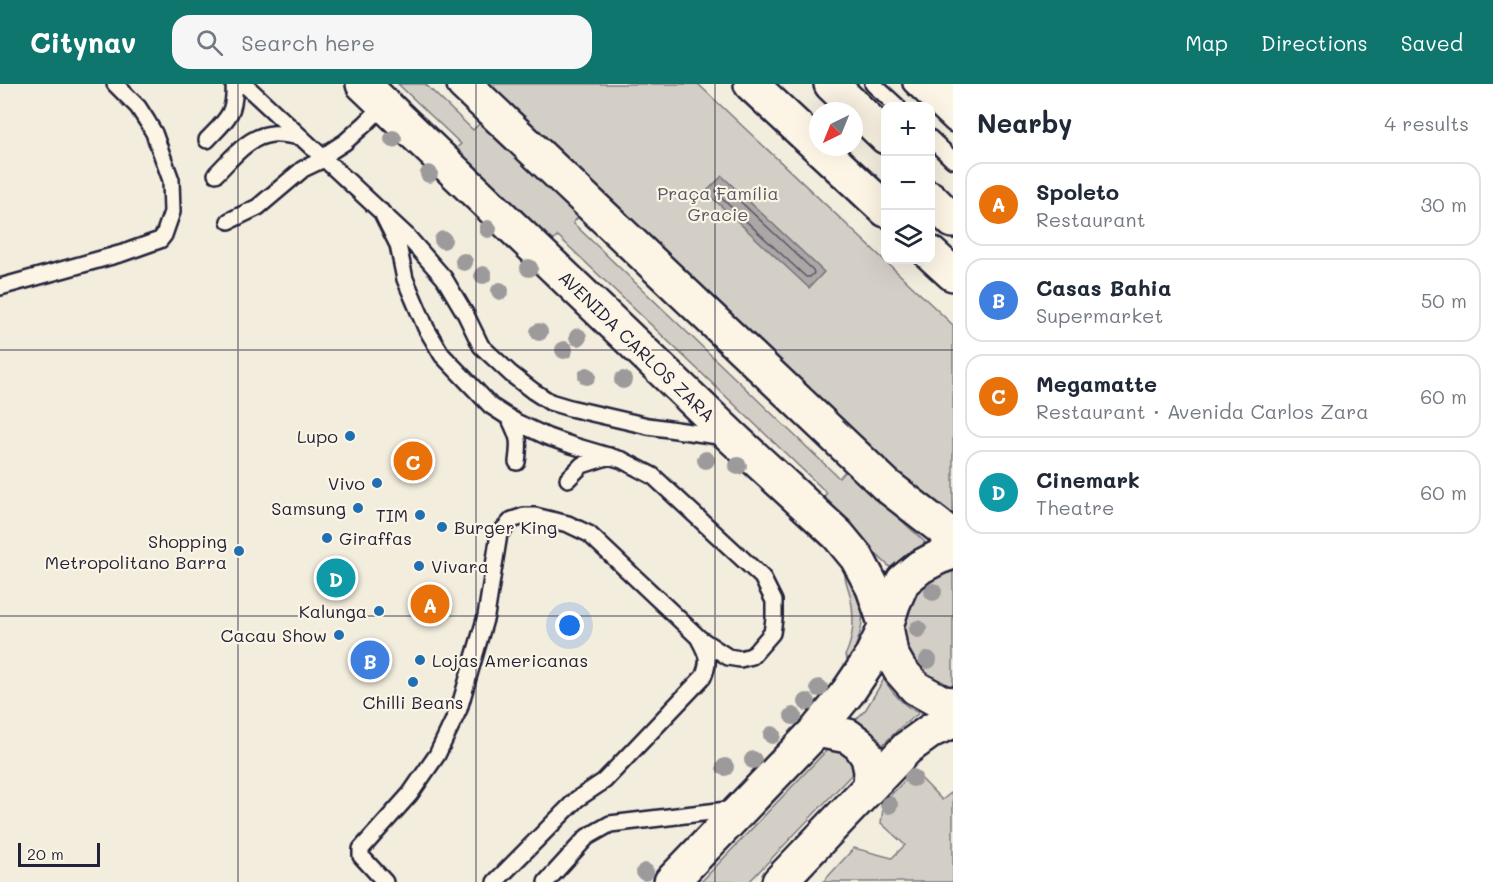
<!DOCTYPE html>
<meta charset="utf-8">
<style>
body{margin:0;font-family:Mali,sans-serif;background:#f6f6f7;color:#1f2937}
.controls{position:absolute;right:18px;top:18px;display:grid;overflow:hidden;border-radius:12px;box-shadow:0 6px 24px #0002}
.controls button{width:54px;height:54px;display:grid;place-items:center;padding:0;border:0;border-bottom:2px solid #e0e1e3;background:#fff;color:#1f2937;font:30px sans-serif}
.compass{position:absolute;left:809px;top:18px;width:54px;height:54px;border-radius:50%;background:#fff;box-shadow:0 6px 24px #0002;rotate:223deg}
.scale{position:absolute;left:18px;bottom:15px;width:82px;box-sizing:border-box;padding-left:6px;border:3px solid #22223b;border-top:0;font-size:16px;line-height:21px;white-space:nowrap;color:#22223b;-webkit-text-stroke:4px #fcf5e5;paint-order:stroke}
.you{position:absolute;left:570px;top:542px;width:21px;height:21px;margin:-15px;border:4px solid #fff;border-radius:50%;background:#1a73e8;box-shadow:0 0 0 9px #1a73e833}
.badge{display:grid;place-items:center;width:39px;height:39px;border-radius:50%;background:#0f766e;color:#fff;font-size:20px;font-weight:700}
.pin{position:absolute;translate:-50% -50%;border:3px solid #fff;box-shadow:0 2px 6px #0006}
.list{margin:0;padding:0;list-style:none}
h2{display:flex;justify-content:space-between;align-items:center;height:78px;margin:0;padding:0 24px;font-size:26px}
h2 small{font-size:20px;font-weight:400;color:#747a83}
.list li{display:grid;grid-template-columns:39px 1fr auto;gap:18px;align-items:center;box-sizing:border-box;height:84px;margin:0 12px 12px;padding:0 12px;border:2px solid #e0e1e3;border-radius:18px}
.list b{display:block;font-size:22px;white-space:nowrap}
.list p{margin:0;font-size:20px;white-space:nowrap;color:#747a83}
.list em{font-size:20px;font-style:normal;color:#747a83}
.icon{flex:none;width:33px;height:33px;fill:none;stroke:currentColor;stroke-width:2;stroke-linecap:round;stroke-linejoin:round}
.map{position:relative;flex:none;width:953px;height:798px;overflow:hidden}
header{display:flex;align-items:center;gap:36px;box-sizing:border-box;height:84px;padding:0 30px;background:#0f766e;color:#fff}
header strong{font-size:28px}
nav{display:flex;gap:33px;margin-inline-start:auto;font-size:21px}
.search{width:420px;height:54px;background:#f6f6f7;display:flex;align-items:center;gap:15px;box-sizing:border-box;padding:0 21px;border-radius:18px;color:#747a83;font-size:22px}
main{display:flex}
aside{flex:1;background:#fff}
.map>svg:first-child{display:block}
.green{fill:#d4cfc6;stroke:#7b7880;stroke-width:1.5}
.water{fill:#aca7a6;stroke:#75727b;stroke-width:1.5}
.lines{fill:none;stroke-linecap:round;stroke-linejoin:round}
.shore{stroke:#595766;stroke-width:1.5}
.service-casing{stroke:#22223b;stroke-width:20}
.tertiary-casing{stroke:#22223b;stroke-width:38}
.primary-casing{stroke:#22223b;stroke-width:38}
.trunk-casing{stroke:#22223b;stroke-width:38}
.service{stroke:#fcf5e5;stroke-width:15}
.tertiary{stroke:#fcf5e5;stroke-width:33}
.primary{stroke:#fcf5e5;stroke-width:33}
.trunk{stroke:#fcf5e5;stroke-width:33}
.tree{fill:#9d9a9b}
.grid{fill:none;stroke:#22223b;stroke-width:1.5;stroke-opacity:0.55}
.poi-dot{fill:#1f6fb2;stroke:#fcf5e5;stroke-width:2}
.labels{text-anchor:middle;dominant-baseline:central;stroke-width:4.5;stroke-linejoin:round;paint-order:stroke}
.park-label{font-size:18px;fill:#575665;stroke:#fcf5e5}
.street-label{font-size:18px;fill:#22223b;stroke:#fcf5e5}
.poi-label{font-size:18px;fill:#22223b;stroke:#fcf5e5;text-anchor:end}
</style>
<header>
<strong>Citynav</strong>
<div class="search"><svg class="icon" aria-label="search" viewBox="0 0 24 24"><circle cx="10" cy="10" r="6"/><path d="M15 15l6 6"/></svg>Search here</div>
<nav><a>Map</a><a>Directions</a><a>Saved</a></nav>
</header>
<main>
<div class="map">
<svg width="953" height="798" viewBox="0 0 953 798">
<rect width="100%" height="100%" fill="#f3edde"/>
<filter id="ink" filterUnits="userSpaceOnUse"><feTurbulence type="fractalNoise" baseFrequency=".0167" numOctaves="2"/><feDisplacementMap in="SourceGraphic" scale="12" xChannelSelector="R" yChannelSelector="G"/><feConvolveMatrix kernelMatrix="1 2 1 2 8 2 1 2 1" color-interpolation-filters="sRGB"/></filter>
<g filter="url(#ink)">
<path class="green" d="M398,0H425L473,46L480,39L579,132L573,139L839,394L846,386L925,458C921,464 918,463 912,467C904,471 900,480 891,484L819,417L827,409L558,152L550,160L453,67L461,60Z
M485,0H698L953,241V438L946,435Z
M845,484C849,492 856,500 859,509C868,532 859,557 849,578L845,572C854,554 855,531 850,511C848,502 843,493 845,484Z
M953,486V606C944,602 926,595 920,588C915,582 906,567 904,560C900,539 907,514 924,500C932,492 942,489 953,486Z
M884,595C891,608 905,623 919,629L902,642L874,669L849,643L866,625Z
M839,663C850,669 855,675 854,688L749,798H701L827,666Z
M914,687L942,716L951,709L953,712V798H823L854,764L892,774L905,761L881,739L884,718Z"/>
<path class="water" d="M722,92L824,188L809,204L706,108Z"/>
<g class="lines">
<path class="shore" d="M721,102H724L813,186L814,189L810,193H806L717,110L716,106Z"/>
<g class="service-casing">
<path id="service" d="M244,0L407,152L444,194L466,231L481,262L511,290L533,307L550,318L570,324L648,342L725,353
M873,0L897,22
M911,0L953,40
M930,54L953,76
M207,56C226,36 236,30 234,0
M216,90C232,74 248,52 272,50C281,49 292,52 301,53
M381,127L398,161L405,195L426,244L442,271L491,322L516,338L548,353L571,361L622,376L653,392L762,493L774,517V535L772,549L752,572L740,575L728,573L699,554
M229,137L258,123L303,85L324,75L331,67L345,58L365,40L385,20
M0,203L123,169L154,158L160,156L164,151L172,128L171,96L154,49L147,37L138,23L115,0
M509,333C519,354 520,355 517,378
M568,395L582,381L610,372
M385,798L361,772V765L410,710L437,671L459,625L486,532L499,450L512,436L524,432H535L568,440L589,450L698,553C707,570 711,575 703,593L604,697L577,715L495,798
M546,798L587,753L610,740L735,725"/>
</g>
<g class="tertiary-casing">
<path id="tertiary" d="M363,0L733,354L838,451L857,474L873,504L886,542L891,570L900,586L916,604L943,619L953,620
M464,0L886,401L953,453
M817,646L848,652L860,661L868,673L871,687L870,702
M671,798L817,646L848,608L869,577L886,542L893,520L903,497L920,483L939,473L953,468
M779,798L907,664L932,646L953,637"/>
</g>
<g class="primary-casing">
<path id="primary" d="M751,0L886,126
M930,169L953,190"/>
</g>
<g class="trunk-casing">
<path id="trunk" d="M831,0L886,53
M937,0L953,15
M930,114L953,137"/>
</g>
<use href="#service" class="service"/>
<use href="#tertiary" class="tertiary"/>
<use href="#primary" class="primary"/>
<use href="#trunk" class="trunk"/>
</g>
<g class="tree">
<circle cx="393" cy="55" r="9"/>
<circle cx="429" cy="90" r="9"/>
<circle cx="488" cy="145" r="9"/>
<circle cx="443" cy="156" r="9"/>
<circle cx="464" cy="178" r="9"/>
<circle cx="529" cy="184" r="9"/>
<circle cx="483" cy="191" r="9"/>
<circle cx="500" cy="207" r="9"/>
<circle cx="539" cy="248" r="9"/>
<circle cx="578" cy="253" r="9"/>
<circle cx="564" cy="266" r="9"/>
<circle cx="587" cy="292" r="9"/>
<circle cx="623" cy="296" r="9"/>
<circle cx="706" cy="376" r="9"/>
<circle cx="738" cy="382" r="9"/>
<circle cx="933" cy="508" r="9"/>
<circle cx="918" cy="545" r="9"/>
<circle cx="928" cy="576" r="9"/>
<circle cx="819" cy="604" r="9"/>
<circle cx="807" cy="618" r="9"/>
<circle cx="793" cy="632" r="9"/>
<circle cx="772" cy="651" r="9"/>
<circle cx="753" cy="676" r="9"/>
<circle cx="725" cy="683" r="9"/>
<circle cx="913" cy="694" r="9"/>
<circle cx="889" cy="721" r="9"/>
<circle cx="645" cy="788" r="9"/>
</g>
</g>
<path class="grid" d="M238,0V798M476,0V798M715,0V798M0,266H953M0,532H953"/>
<g class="poi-dot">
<circle cx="350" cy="352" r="6"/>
<circle cx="377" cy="399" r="6"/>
<circle cx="358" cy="424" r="6"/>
<circle cx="420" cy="431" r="6"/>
<circle cx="442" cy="443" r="6"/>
<circle cx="327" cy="454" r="6"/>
<circle cx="239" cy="467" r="6"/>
<circle cx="419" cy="482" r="6"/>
<circle cx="379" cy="527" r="6"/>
<circle cx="339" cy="551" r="6"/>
<circle cx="420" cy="576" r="6"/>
<circle cx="413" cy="598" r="6"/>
</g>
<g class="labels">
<g class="park-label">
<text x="718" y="109">Praça Família<tspan x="718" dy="21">Gracie</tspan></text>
</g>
<g class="street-label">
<text transform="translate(637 262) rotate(44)">AVENIDA CARLOS ZARA</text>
</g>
<g class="poi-label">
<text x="338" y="352">Lupo</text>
<text x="365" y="399">Vivo</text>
<text x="346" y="424">Samsung</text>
<text x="408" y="431">TIM</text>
<text x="454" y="443" text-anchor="start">Burger King</text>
<text x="339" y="454" text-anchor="start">Giraffas</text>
<text x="227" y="457">Shopping<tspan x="227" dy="21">Metropolitano Barra</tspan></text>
<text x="431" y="482" text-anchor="start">Vivara</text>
<text x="367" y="527">Kalunga</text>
<text x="327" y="551">Cacau Show</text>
<text x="432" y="576" text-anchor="start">Lojas Americanas</text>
<text x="413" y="618" text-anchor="middle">Chilli Beans</text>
</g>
</g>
</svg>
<div class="controls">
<button>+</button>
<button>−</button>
<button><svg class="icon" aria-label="layers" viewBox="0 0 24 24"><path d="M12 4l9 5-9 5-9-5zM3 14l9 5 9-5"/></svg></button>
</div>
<svg class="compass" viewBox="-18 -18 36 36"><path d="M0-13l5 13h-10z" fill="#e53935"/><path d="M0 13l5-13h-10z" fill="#747a83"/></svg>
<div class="scale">20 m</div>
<div class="you"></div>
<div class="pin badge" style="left:430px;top:520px;background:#e8710a">A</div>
<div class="pin badge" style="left:370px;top:576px;background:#3f7fe0">B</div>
<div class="pin badge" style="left:413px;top:377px;background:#e8710a">C</div>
<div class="pin badge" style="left:336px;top:494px;background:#0f9aa8">D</div>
</div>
<aside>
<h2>Nearby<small>4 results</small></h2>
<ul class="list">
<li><span class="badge" style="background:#e8710a">A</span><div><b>Spoleto</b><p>Restaurant</p></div><em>30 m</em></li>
<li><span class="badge" style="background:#3f7fe0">B</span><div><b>Casas Bahia</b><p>Supermarket</p></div><em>50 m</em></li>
<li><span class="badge" style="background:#e8710a">C</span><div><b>Megamatte</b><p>Restaurant · Avenida Carlos Zara</p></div><em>60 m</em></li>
<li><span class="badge" style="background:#0f9aa8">D</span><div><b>Cinemark</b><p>Theatre</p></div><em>60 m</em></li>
</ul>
</aside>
</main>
